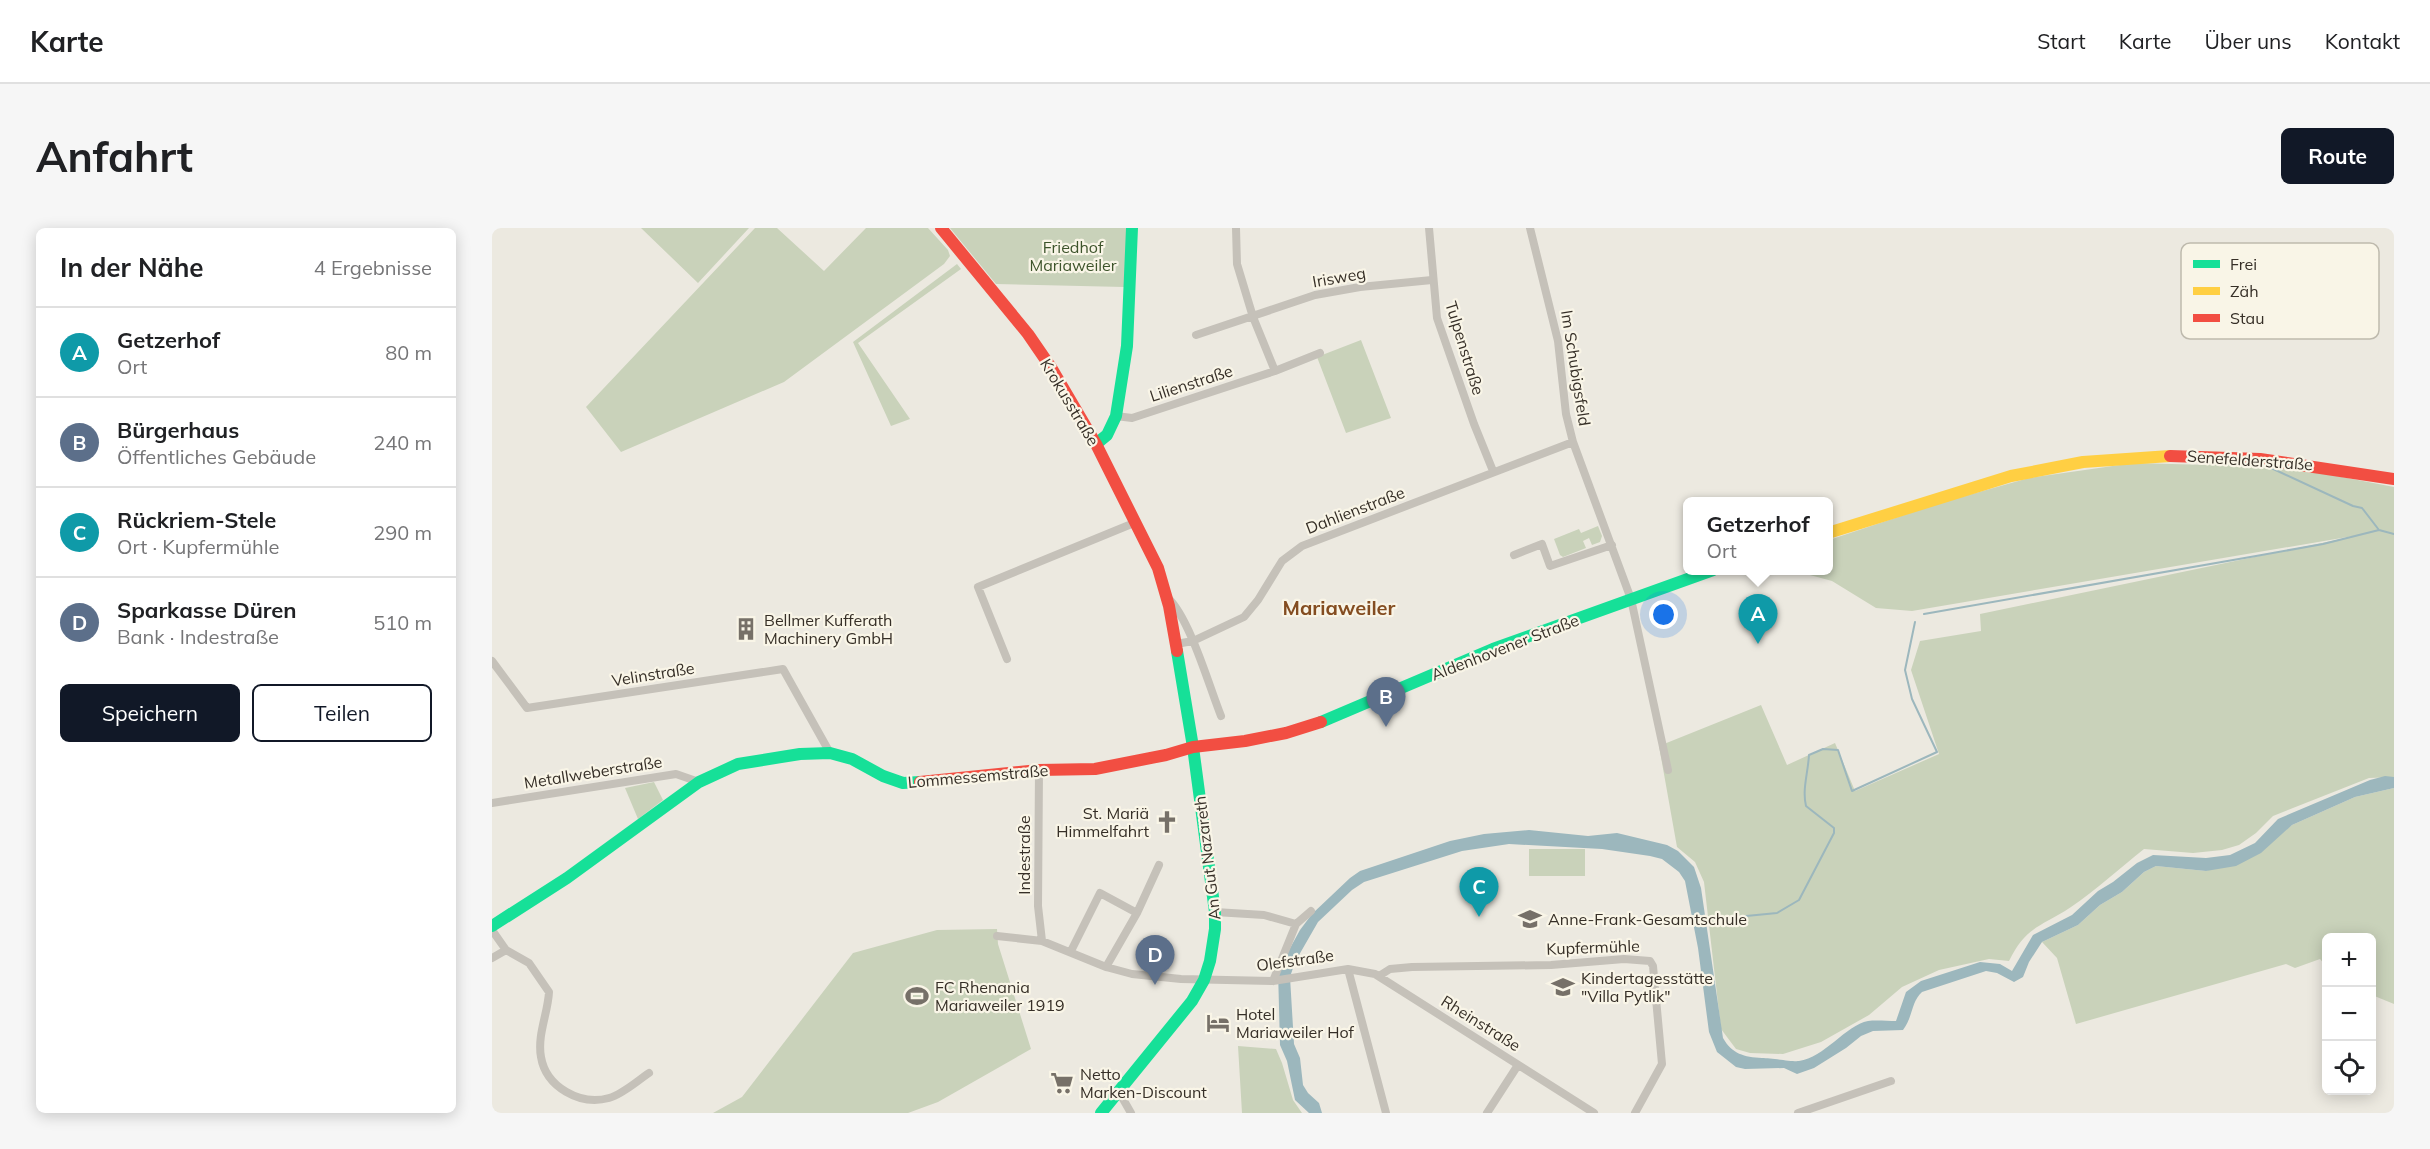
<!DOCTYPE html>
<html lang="de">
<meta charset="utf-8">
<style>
body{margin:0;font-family:Mulish,sans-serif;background:#f6f6f6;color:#202124}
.controls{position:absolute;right:18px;bottom:18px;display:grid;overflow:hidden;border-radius:9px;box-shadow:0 3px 15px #0003}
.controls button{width:54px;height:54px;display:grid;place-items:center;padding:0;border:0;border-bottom:2px solid #e0e0e0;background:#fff;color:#202124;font:30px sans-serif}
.you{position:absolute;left:1172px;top:387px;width:21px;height:21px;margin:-15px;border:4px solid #fff;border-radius:50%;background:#1a73e8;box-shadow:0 0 0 9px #1a73e833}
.badge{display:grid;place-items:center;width:39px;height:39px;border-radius:50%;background:#111827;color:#fff;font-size:20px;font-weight:700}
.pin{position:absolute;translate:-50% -50px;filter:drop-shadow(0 2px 3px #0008)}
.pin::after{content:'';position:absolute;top:32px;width:21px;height:18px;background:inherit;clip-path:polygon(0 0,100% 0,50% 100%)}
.popup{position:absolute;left:1191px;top:269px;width:150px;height:78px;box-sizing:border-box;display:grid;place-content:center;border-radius:9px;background:#fff;filter:drop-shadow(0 2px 4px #0005);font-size:20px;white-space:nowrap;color:#757577}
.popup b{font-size:22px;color:#202124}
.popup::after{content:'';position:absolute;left:50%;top:100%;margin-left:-12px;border:12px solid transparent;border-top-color:#fff}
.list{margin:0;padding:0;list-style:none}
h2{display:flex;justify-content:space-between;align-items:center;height:78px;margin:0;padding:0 24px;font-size:26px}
h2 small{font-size:20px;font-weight:400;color:#757577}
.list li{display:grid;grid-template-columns:39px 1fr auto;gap:18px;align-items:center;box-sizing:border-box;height:90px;padding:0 24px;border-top:2px solid #e0e0e0}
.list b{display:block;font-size:22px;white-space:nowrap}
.list p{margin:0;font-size:20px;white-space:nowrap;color:#757577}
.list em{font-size:20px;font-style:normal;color:#757577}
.actions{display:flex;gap:12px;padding:18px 24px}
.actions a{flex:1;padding:14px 0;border:2px solid #111827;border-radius:9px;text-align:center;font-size:21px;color:#111827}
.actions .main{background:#111827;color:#fff}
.icon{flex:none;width:33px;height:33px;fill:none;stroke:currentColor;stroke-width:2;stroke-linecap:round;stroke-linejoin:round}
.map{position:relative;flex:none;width:1902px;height:885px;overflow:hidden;border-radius:9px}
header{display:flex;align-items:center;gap:36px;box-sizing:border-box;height:84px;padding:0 30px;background:#fff;border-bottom:2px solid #e0e0e0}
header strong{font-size:28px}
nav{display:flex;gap:33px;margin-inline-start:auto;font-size:21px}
.intro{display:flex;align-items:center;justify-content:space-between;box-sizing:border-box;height:144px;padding:0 36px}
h1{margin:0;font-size:42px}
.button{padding:15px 27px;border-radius:9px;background:#111827;color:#fff;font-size:21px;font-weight:700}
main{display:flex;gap:36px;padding:0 36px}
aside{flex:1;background:#fff;border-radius:9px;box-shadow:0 3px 15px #0003}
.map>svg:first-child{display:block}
.green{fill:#c9d2ba}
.water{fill:#9cb7bd}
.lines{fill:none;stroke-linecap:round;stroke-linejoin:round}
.stream{stroke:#9cb7bd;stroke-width:2}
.street{stroke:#c5c1b9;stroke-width:8}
.fast{stroke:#16e098;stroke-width:12}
.slow{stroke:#ffcf43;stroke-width:12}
.jam{stroke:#f24e42;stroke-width:12}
.labels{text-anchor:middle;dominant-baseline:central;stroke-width:4.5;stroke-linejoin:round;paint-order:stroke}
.park-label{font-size:16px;fill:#3d542b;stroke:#f9f5e7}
.street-label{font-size:16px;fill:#362f27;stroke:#f9f5e7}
.poi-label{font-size:16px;fill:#362f27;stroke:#f9f5e7;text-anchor:start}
.quarter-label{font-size:20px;font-weight:bold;fill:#844d21;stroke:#f9f5e7}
.key{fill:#f9f5e7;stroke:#bebaad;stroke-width:1.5}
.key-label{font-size:16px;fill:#362f27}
</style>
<header>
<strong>Karte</strong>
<nav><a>Start</a><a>Karte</a><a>Über uns</a><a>Kontakt</a></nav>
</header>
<div class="intro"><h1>Anfahrt</h1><a class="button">Route</a></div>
<main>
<aside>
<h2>In der Nähe<small>4 Ergebnisse</small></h2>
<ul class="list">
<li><span class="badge" style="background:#0f9aa8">A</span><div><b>Getzerhof</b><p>Ort</p></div><em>80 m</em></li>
<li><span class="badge" style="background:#5c6f8a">B</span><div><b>Bürgerhaus</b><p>Öffentliches Gebäude</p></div><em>240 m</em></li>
<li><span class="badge" style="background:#0f9aa8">C</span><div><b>Rückriem-Stele</b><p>Ort · Kupfermühle</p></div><em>290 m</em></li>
<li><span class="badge" style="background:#5c6f8a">D</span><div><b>Sparkasse Düren</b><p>Bank · Indestraße</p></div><em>510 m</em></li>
</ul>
<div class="actions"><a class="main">Speichern</a><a>Teilen</a></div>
</aside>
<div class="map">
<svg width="1902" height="885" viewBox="0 0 1902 885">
<rect width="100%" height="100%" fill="#ece9e0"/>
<path class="green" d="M149,0H257L206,55Z
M263,0H285L332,43L374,0H436L456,22L458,28L452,36L292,154L129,224L94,179Z
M458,0H636L632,59L504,56Z
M465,36L469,41L366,115L418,191L399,198L361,114Z
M869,112L899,190L854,205L825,129Z
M1720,233L1793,238L1902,259V549L1877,550L1781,588L1764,605L1747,617L1730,622L1701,625L1652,621C1628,640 1604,662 1579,679C1549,699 1534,698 1517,733L1497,731L1447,742L1410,759L1377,787L1329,814L1291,826L1258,825L1244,821L1229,801L1212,654L1203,634L1185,619L1167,518L1269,477L1295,537L1343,515L1363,563L1447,526L1419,442L1428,413L1489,403L1488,386L1873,306L1420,383L1384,380L1340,353L1303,343L1336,342L1337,312L1448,275L1537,250L1642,235L1717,237Z
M1106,298L1110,308L1108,314L1100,317L1097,310L1091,313L1094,320L1071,329L1068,327L1062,311L1087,301L1089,305Z
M162,554L171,572L146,591L133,560Z
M1902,560V776L1880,767V710H1834V738L1828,731L1803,740L1794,736L1584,796L1565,730L1550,714L1586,697L1608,677L1630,664L1652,644L1664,638L1714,643L1784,609L1800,597L1863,569Z
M1037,621H1093V648H1037Z
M505,701L506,716L539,821L446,874L416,885H221L250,869L361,725L445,702Z
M746,818L784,821L790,835L801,872L810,885H750Z"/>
<path class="water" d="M1893,548L1902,549V560L1863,569L1800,597L1769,625L1744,638L1714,643L1664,638L1652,644L1630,664L1608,677L1586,697L1550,714L1537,734L1531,749L1522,754L1505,745L1494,743L1430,764C1419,774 1421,789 1411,802L1381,803L1369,808L1354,820L1322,840L1305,846L1292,840L1253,841L1244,839L1225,824L1217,804L1206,720L1193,653L1187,644L1170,631L1158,628L1110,621L1017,616L970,623L872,654L860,662L826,694L803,734L798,749L802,816L808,830L811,857L816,865L827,875L830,885H817L803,872L795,833L788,817L786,742L808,702L820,686L858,650L868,643L958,613L992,606L1037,602L1096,608L1125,605L1175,617L1186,623L1202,639L1209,660L1231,810C1240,826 1252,829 1270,830C1279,830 1301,834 1307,833C1332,830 1354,797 1376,793C1384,792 1395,793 1404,793L1414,764L1429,753L1488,734L1508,736L1520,743L1541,707L1580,687L1606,663L1621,654L1645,635L1661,627L1714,630L1738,627L1763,615L1786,591L1878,552Z"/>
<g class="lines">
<path class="stream" d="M1777,239L1861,278L1870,280L1887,302L1902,306
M1432,386L1764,328L1831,316L1887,302
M1213,692L1285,685L1307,672L1342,605V600L1314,578C1310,562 1316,545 1317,527L1331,521L1346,522L1360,563L1445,524L1420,471L1413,442L1423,394"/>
<path class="street" d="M744,0L745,36L761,89L783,143
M937,0L945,90L982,196L1001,243
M1038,0L1066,113L1074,186L1081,214L1139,371L1176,542
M704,107L823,67L868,59L940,52
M624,188L640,190L783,143L828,125
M1022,327L1050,316L1058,338L1120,317
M676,370C698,391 717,458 729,488
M684,416L701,413L752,389L766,372L790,333L810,318L1081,214
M515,431L486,359L642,295
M0,433L35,480L291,441L338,525
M547,542L546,678L550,713
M0,575L184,546L207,554
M723,684L772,687L804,696
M0,702L14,722L37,735L57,764C56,785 45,807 49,829C54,859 88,878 117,870C131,866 145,853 157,845
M505,708L550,713L614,739L640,746L689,751L781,753L856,741L883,746L1102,885
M579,723L608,665L645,685
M0,730L14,722
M614,739L645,685L667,637
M856,741L894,885
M887,748L898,741L920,739L1059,737L1132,731L1158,733L1161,738L1170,836L1143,885
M781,753L804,696L819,683
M627,864L639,885
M995,885L1026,837
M1306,885L1399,853"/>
<path class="fast" d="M604,216L615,207L624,188L635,118L640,0
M829,494L1001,421L1221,342
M0,698L75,650L207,554L246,536L308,526L338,525L360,531L391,548L411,555L428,554
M609,885L700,773L712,752L718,733L723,701V684L701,519L685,423"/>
<path class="slow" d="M1336,305L1519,248L1591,234L1678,228"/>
<path class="jam" d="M449,0L536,106L560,141L604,216L666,340L677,378L685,423
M1678,228L1768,231L1902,251
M428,554L547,542L603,541L674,527L701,519L753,513L794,505L829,494"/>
</g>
<defs>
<g id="building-bare" transform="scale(1.8)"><path d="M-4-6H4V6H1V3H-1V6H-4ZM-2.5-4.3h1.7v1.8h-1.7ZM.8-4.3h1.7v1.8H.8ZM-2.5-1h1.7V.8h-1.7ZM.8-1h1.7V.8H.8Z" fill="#767068" stroke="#f9f5e7" stroke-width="2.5" paint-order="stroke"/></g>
<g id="church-bare" transform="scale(1.8)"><path d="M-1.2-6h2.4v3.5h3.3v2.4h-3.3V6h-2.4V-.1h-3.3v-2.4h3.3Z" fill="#767068" stroke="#f9f5e7" stroke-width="2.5" paint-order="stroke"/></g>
<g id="school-bare" transform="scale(1.8)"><path d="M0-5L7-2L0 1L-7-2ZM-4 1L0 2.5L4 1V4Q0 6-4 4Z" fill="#767068" stroke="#f9f5e7" stroke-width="2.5" paint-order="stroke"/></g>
<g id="stadium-bare" transform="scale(1.8)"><path d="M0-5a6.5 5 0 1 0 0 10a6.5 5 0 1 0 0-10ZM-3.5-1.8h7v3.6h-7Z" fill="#767068" stroke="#f9f5e7" stroke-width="2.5" paint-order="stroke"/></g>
<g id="hotel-bare" transform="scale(1.8)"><path d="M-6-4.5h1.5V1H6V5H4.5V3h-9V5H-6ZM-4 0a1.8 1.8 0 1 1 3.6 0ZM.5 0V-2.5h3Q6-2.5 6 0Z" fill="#767068" stroke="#f9f5e7" stroke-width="2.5" paint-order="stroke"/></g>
<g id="supermarket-bare" transform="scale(1.8)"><path d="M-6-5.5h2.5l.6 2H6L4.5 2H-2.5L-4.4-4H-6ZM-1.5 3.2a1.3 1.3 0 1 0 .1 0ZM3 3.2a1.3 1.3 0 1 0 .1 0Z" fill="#767068" stroke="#f9f5e7" stroke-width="2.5" paint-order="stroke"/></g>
</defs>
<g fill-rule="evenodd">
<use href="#building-bare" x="254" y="401"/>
<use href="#church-bare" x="675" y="594"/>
<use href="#school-bare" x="1038" y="691"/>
<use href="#school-bare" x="1071" y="759"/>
<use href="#stadium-bare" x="425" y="768"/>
<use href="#hotel-bare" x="726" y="795"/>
<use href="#supermarket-bare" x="570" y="855"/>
</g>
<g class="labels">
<g class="park-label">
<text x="581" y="19">Friedhof<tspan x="581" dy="18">Mariaweiler</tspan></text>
</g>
<g class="street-label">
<text transform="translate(847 49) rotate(-10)">Irisweg</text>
<text transform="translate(973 120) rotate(73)">Tulpenstraße</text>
<text transform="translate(1084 140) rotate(81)">Im Schubigsfeld</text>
<text transform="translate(699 155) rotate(-18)">Lilienstraße</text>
<text transform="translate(578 174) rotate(59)">Krokusstraße</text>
<text transform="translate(1758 232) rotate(4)">Senefelderstraße</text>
<text transform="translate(863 282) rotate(-21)">Dahlienstraße</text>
<text transform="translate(1013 419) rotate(-21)">Aldenhovener Straße</text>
<text transform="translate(161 446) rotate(-9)">Velinstraße</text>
<text transform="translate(101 544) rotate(-9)">Metallweberstraße</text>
<text transform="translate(486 548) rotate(-5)">Lommessemstraße</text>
<text transform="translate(532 627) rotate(-90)">Indestraße</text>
<text transform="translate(715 630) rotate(-97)">An Gut Nazareth</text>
<text transform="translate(1101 719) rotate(-2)">Kupfermühle</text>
<text transform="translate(803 732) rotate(-8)">Olefstraße</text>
<text transform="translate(989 795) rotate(32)">Rheinstraße</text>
</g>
<g class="poi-label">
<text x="272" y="392">Bellmer Kufferath<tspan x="272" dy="18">Machinery GmbH</tspan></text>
<text x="657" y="585" text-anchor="end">St. Mariä<tspan x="657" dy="18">Himmelfahrt</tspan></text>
<text x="1056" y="691">Anne-Frank-Gesamtschule</text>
<text x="1089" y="750">Kindertagesstätte<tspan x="1089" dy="18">"Villa Pytlik"</tspan></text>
<text x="443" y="759">FC Rhenania<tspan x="443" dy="18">Mariaweiler 1919</tspan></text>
<text x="744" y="786">Hotel<tspan x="744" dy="18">Mariaweiler Hof</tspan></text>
<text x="588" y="846">Netto<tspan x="588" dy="18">Marken-Discount</tspan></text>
</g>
<g class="quarter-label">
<text x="847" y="379">Mariaweiler</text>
</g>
</g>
<rect x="1689" y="15" width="198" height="96" rx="9" class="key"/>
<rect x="1701" y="32" width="27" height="8" fill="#16e098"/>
<rect x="1701" y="59" width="27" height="8" fill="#ffcf43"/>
<rect x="1701" y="86" width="27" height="8" fill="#f24e42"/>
<g class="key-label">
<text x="1738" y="42">Frei</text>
<text x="1738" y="69">Zäh</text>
<text x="1738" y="96">Stau</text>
</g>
</svg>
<div class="controls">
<button>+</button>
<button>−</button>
<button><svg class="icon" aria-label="locate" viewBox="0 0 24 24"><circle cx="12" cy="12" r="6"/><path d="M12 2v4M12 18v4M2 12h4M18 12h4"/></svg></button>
</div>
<div class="you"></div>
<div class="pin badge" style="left:1266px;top:416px;background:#0f9aa8">A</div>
<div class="popup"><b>Getzerhof</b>Ort</div>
<div class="pin badge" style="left:894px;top:499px;background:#5c6f8a">B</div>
<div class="pin badge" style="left:987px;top:689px;background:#0f9aa8">C</div>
<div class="pin badge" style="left:663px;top:757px;background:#5c6f8a">D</div>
</div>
</main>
